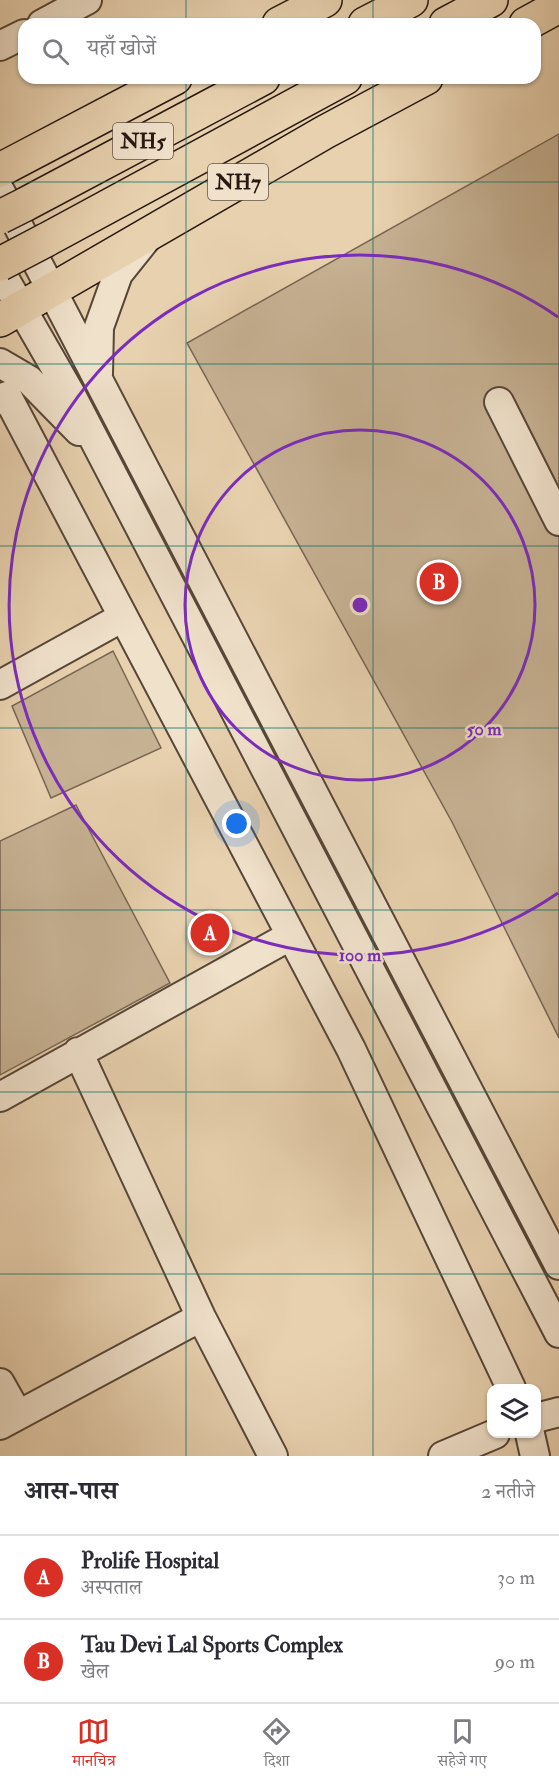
<!DOCTYPE html>
<html lang="hi">
<meta charset="utf-8">
<style>
body{margin:0;font-family:"IM FELL Double Pica","Noto Serif Devanagari",serif;background:#f7f7f7;color:#2b2b33}
.controls{position:absolute;right:18px;bottom:18px;display:grid;overflow:hidden;border-radius:12px;box-shadow:0 2px 4px #0004}
.controls button{width:54px;height:54px;display:grid;place-items:center;padding:0;border:0;border-bottom:2px solid #e1e1e2;background:#fff;color:#2b2b33;font:30px sans-serif}
.you{position:absolute;left:237px;top:824px;width:21px;height:21px;margin:-15px;border:4px solid #fff;border-radius:50%;background:#1a73e8;box-shadow:0 0 0 9px #1a73e833}
.badge{display:grid;place-items:center;width:39px;height:39px;border-radius:50%;background:#d93025;color:#fff;font-size:20px;font-weight:700}
.pin{position:absolute;translate:-50% -50%;border:3px solid #fff;box-shadow:0 2px 6px #0006}
.list{margin:0;padding:0;list-style:none}
h2{display:flex;justify-content:space-between;align-items:center;height:78px;margin:0;padding:0 24px;font-size:26px}
h2 small{font-size:20px;font-weight:400;color:#7c7c81}
.list li{display:grid;grid-template-columns:39px 1fr auto;gap:18px;align-items:center;box-sizing:border-box;height:84px;padding:0 24px;border-top:2px solid #e1e1e2}
.list b{display:block;font-size:22px;white-space:nowrap}
.list p{margin:0;font-size:20px;white-space:nowrap;color:#7c7c81}
.list em{font-size:20px;font-style:normal;color:#7c7c81}
.icon{flex:none;width:33px;height:33px;fill:none;stroke:currentColor;stroke-width:2;stroke-linecap:round;stroke-linejoin:round}
.map{position:relative;flex:none;width:559px;height:1456px;overflow:hidden}
.search{position:absolute;background:#fff;box-shadow:0 2px 4px #0004;left:18px;right:18px;top:18px;height:66px;display:flex;align-items:center;gap:15px;box-sizing:border-box;padding:0 21px;border-radius:18px;color:#7c7c81;font-size:22px}
.sheet{height:246px;background:#fff}
nav{display:flex;justify-content:space-around;align-items:center;box-sizing:border-box;height:84px;border-top:2px solid #e1e1e2;background:#fff;font-size:16px;color:#7c7c81}
nav a{display:grid;justify-items:center;gap:3px}
nav .on{color:#d93025}
.map>svg:first-child{display:block}
.green{fill:#c7b294;stroke:#776552;stroke-width:1.5}
.lines{fill:none;stroke-linecap:round;stroke-linejoin:round}
.minor-casing{stroke:#574638;stroke-width:32}
.highway-casing{stroke:#271810;stroke-width:36}
.minor{stroke:#f0e1cb;stroke-width:28}
.highway{stroke:#e8d1af;stroke-width:33}
.highway-bridge-casing{stroke:#271810;stroke-width:36;stroke-linecap:butt}
.highway-bridge{stroke:#e8d1af;stroke-width:33}
.grid{fill:none;stroke:#0f766e;stroke-width:1.5;stroke-opacity:0.55}
.ring{fill:none;stroke:#7b2cbf;stroke-width:3}
.labels{text-anchor:middle;dominant-baseline:central;stroke-width:5;stroke-linejoin:round;paint-order:stroke}
.shield{fill:#f0e1cb;stroke:#635448;stroke-width:1.5}
.shield-label{font-size:21px;font-weight:bold;fill:#271810}
.centre{fill:#7b2cbf;stroke:#f0e1cb;stroke-width:3}
.ring-label{font-size:18px;text-anchor:middle;font-weight:bold;fill:#7b2cbf;stroke:#f0e1cb;stroke-width:5;stroke-linejoin:round;paint-order:stroke}
</style>
<div class="map">
<svg width="559" height="1456" viewBox="0 0 559 1456">
<rect width="100%" height="100%" fill="#e8d1af"/>
<filter id="stains"><feTurbulence type="fractalNoise" baseFrequency=".00333" numOctaves="4"/><feColorMatrix values="0 0 0 0 .2 0 0 0 0 .09 0 0 0 0 .02 0 0 0 .5 -.17"/></filter>
<radialGradient id="worn" r=".72"><stop offset=".6" stop-color="#630" stop-opacity="0"/><stop offset="1" stop-color="#630" stop-opacity=".3"/></radialGradient>
<path class="green" d="M559,134V1038L452,822L187,343Z
M113,651L161,748L51,798L12,706Z
M76,805L170,983L0,1075V841Z"/>
<g class="lines">
<g class="minor-casing">
<path id="minor" d="M42,24L87,0
M0,46L24,34
M0,191L559,1265
M0,271L70,393L559,1333
M0,363L29,380L79,431
M98,374L99,327L118,274L146,239
M0,400L7,396L351,1049L511,1388
M499,402L559,521
M0,685L123,617
M78,1052L201,1317L273,1456
M0,1097L290,936
M0,1383L18,1415
M536,1418L559,1412
M0,1425L201,1317
M530,1434L535,1456
M443,1456L495,1434"/>
</g>
<g class="highway-casing">
<path id="highway" d="M279,24L325,0
M365,24L411,0
M446,24L491,0
M526,24L559,6
M0,170L175,78
M24,205L263,78
M46,240L345,78
M0,320L325,132L426,78"/>
</g>
<use href="#minor" class="minor"/>
<use href="#highway" class="highway"/>
<g class="highway-bridge-casing">
<path id="highway-bridge" d="M0,217L24,205
M0,264L46,240"/>
</g>
<use href="#highway-bridge" class="highway-bridge"/>
</g>
<path class="grid" d="M186,0V24M373,0V24M186,78V1456M373,78V1456M0,182H559M0,364H559M0,546H559M0,728H559M0,910H559M0,1092H559M0,1274H559"/>
<g class="ring">
<circle cx="360" cy="605" r="175"/>
<path d="M558 893A350 350 0 1 1 558 317"/>
</g>
<g class="labels">
<g class="shield">
<rect x="113" y="123" width="60" height="36" rx="4.5"/>
<rect x="208" y="164" width="60" height="36" rx="4.5"/>
</g>
<g class="shield-label">
<text x="143" y="141">NH5</text>
<text x="238" y="182">NH7</text>
</g>
</g>
<circle cx="360" cy="605" r="9" class="centre"/>
<g class="ring-label">
<text x="484" y="735">50 m</text>
<text x="360" y="961">100 m</text>
</g>
<rect width="100%" height="100%" filter="url(#stains)"/>
<rect width="100%" height="100%" fill="url(#worn)"/>
</svg>
<div class="controls">
<button><svg class="icon" aria-label="layers" viewBox="0 0 24 24"><path d="M12 4l9 5-9 5-9-5zM3 14l9 5 9-5"/></svg></button>
</div>
<div class="you"></div>
<div class="pin badge" style="left:210px;top:933px">A</div>
<div class="pin badge" style="left:439px;top:582px">B</div>
<div class="search"><svg class="icon" aria-label="search" viewBox="0 0 24 24"><circle cx="10" cy="10" r="6"/><path d="M15 15l6 6"/></svg>यहाँ खोजें</div>
</div>
<section class="sheet">
<h2>आस-पास<small>2 नतीजे</small></h2>
<ul class="list">
<li><span class="badge">A</span><div><b>Prolife Hospital</b><p>अस्पताल</p></div><em>30 m</em></li>
<li><span class="badge">B</span><div><b>Tau Devi Lal Sports Complex</b><p>खेल</p></div><em>90 m</em></li>
</ul>
</section>
<nav>
<a class="on"><svg class="icon" aria-label="map" viewBox="0 0 24 24"><path d="M3 6l6-2 6 2 6-2v14l-6 2-6-2-6 2zM9 4v14M15 6v14"/></svg>मानचित्र</a>
<a><svg class="icon" aria-label="directions" viewBox="0 0 24 24"><path d="M12 3l9 9-9 9-9-9zM9 14v-3h6M13 9l2 2-2 2"/></svg>दिशा</a>
<a><svg class="icon" aria-label="saved" viewBox="0 0 24 24"><path d="M7 4h10v16l-5-4-5 4z"/></svg>सहेजे गए</a>
</nav>
